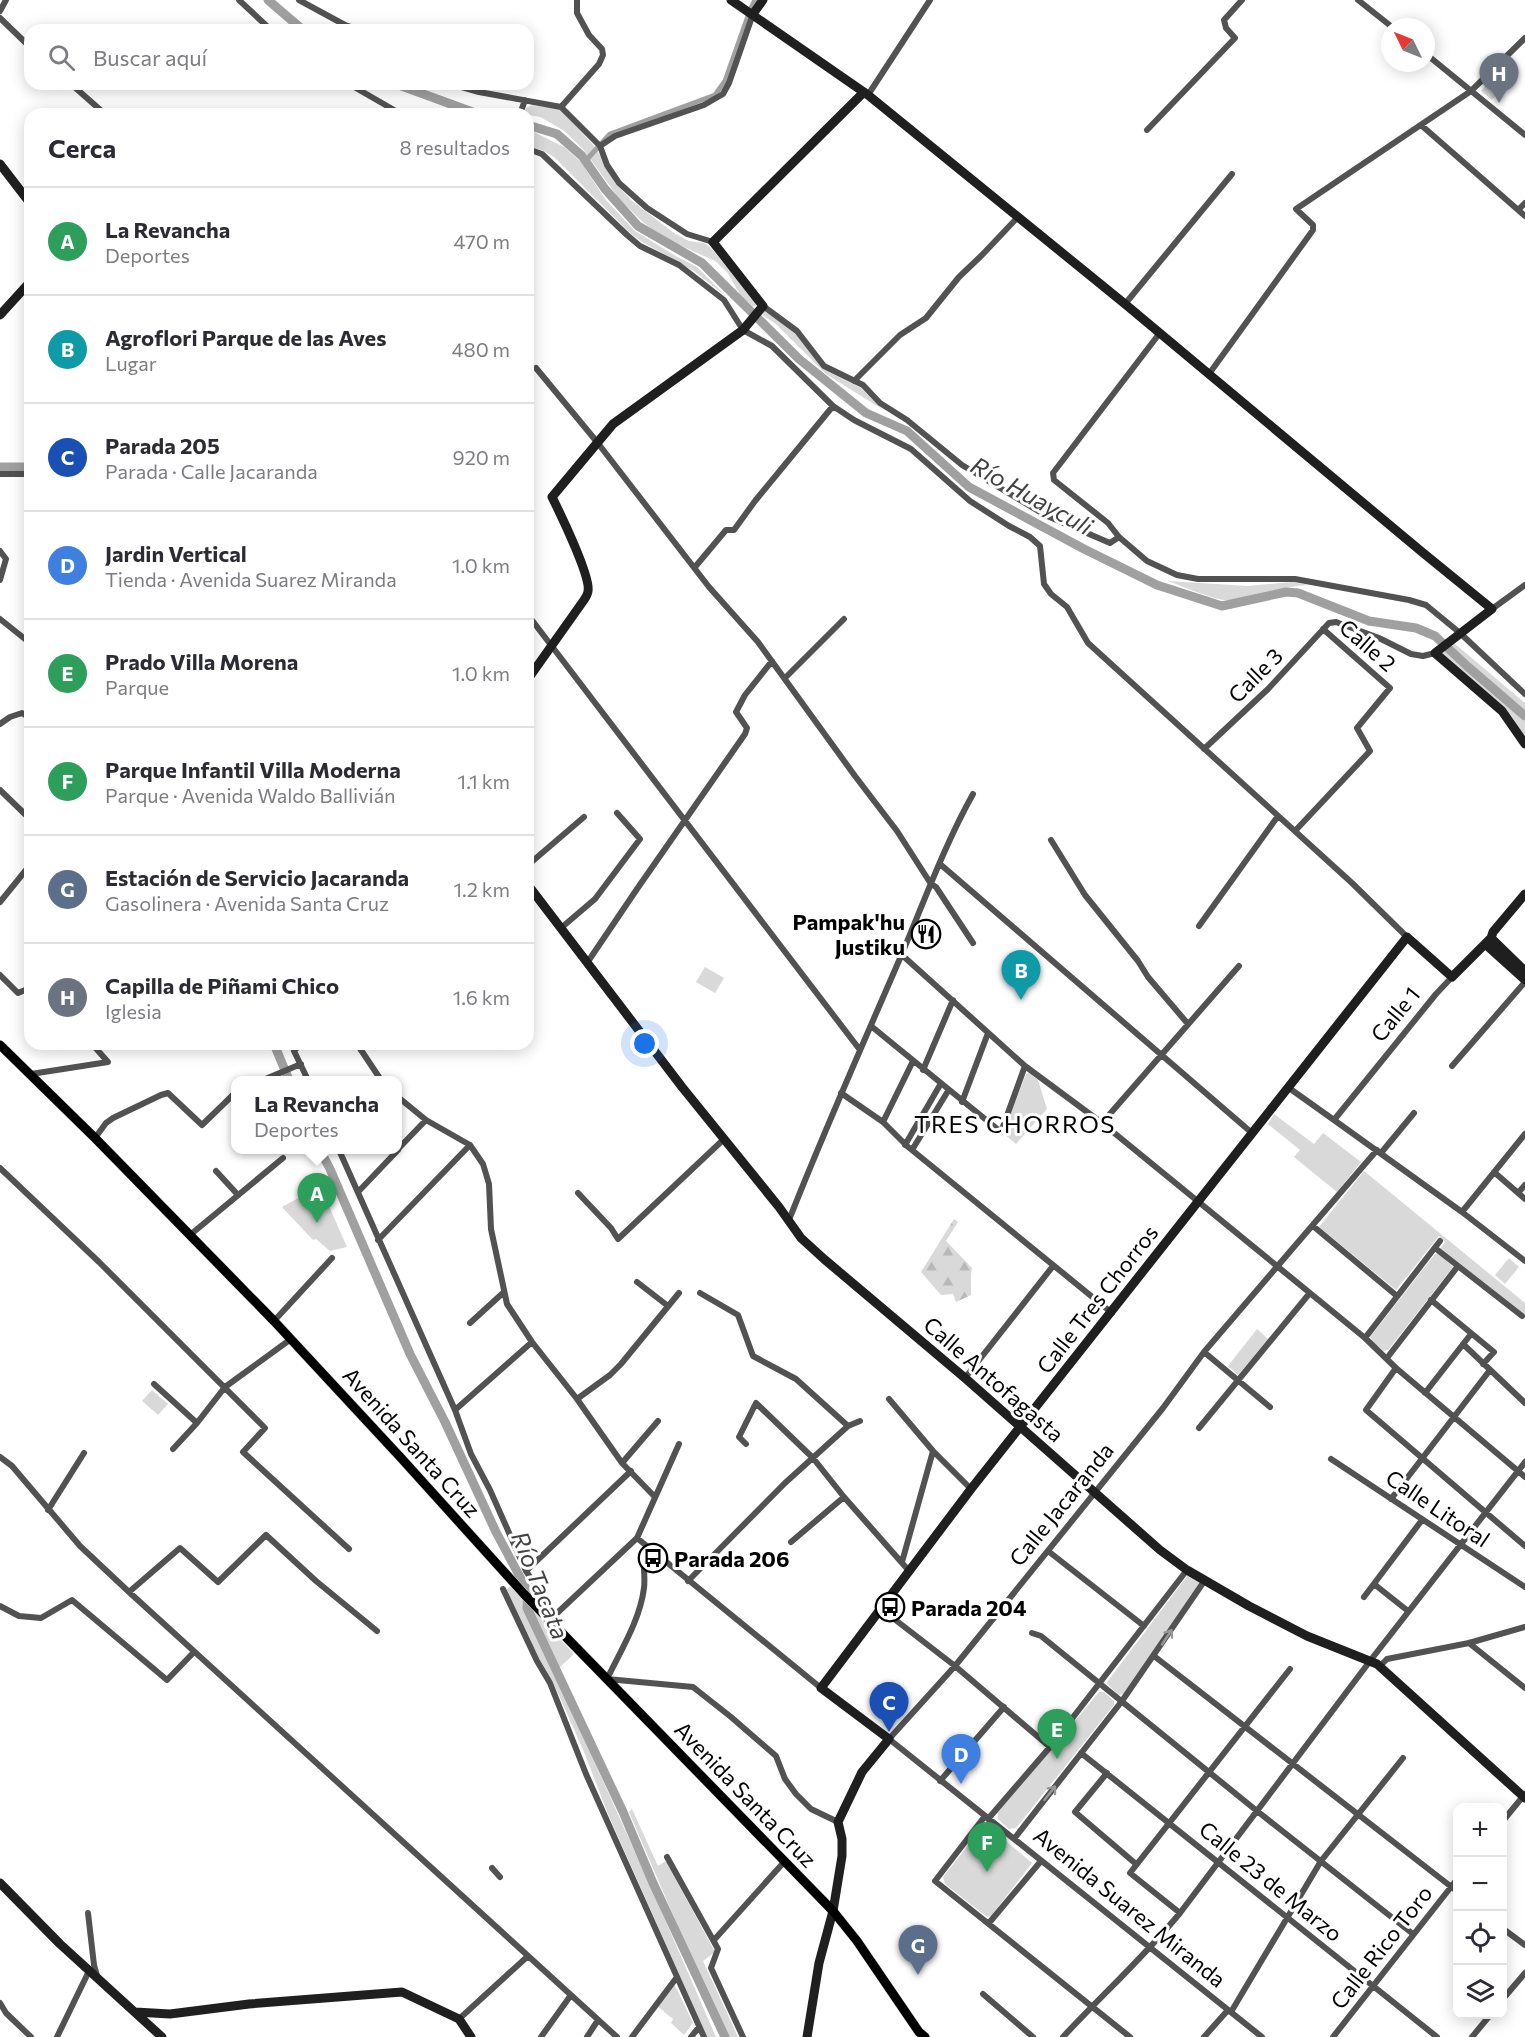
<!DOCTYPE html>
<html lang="es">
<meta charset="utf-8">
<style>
body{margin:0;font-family:Commissioner,sans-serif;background:#f2f2f3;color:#2b2b33}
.controls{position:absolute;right:18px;bottom:18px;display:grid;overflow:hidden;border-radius:12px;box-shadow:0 3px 15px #0003}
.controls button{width:54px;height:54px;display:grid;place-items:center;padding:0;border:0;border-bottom:2px solid #e1e1e2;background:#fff;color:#2b2b33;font:30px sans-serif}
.compass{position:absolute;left:1381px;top:18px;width:54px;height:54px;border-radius:50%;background:#fff;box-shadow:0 3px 15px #0003;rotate:313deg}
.you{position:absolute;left:645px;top:1044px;width:21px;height:21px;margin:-15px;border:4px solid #fff;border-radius:50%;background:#1a73e8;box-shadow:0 0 0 9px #1a73e833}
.badge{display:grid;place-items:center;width:39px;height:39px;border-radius:50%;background:#0b8043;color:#fff;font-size:20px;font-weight:700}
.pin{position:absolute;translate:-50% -50px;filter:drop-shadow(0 2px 3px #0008)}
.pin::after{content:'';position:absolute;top:32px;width:21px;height:18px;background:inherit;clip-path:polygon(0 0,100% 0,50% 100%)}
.popup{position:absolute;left:231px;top:1076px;width:171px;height:78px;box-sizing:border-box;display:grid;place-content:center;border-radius:12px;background:#fff;filter:drop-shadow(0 2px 4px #0005);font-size:20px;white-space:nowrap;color:#7c7c81}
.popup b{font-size:22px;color:#2b2b33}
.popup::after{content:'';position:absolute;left:50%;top:100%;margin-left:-12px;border:12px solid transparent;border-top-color:#fff}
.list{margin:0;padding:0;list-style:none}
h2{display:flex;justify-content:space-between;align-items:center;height:78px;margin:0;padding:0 24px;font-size:26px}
h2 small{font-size:20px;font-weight:400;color:#7c7c81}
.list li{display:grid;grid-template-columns:39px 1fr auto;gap:18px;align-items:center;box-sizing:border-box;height:108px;padding:0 24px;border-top:2px solid #e1e1e2}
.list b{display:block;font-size:22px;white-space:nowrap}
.list p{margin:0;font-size:20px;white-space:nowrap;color:#7c7c81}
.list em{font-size:20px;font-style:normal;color:#7c7c81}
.icon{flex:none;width:33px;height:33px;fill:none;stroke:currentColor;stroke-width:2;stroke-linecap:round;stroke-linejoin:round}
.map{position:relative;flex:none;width:1525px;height:2037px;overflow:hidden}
.search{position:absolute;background:#fff;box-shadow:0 3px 15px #0003;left:24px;top:24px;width:510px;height:66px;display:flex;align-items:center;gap:15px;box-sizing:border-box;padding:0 21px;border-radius:18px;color:#7c7c81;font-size:22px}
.panel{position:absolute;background:#fff;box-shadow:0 3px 15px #0003;left:24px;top:108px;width:510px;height:942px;border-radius:18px}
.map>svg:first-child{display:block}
.green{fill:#d9d9d9}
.forest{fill:url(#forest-firs)}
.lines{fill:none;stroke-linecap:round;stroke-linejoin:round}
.canal{stroke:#a0a0a0;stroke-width:5}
.river{stroke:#a0a0a0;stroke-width:9}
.primary-casing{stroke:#dbdbdb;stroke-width:10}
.street{stroke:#525252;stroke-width:6}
.secondary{stroke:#1f1f1f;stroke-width:9}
.primary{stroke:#000;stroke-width:9}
.oneway{stroke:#979797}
.labels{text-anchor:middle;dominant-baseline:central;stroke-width:6;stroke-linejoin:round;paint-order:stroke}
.street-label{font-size:22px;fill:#000;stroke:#fff}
.poi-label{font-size:22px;font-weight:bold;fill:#000;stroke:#fff;text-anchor:start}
.water-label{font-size:24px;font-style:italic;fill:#414141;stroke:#fff}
.neighbourhood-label{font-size:24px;letter-spacing:1.5px;fill:#000;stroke:#fff}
</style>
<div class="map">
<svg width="1525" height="2037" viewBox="0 0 1525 2037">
<defs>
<pattern id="forest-firs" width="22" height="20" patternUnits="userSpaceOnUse" patternTransform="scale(1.5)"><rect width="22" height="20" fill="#d9d9d9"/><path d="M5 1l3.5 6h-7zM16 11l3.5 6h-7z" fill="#b8b8b8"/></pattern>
</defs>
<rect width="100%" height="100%" fill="#fff"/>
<path class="green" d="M1495,75L1506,84L1492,100L1481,91Z
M532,105L560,109L596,148L615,183L632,201L674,233L689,241L704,243L711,248L757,304L754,307L741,296L727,272L715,261L664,238L644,223L620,200L583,149L563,130L540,117L524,114L526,108Z
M528,129L564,147L581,162L605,199L635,231L674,255L697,267L728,298L694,271L642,242L630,233L554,157L542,150L528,146Z
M763,310L796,333L823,369L861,388L882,409L826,374L777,325L760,313Z
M1168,581L1248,586L1293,582L1308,585C1280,586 1252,601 1225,600C1211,599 1182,586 1168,581Z
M1454,643L1525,703V743L1522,740L1513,718L1441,653Z
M705,967L724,978L715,993L696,982Z
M1029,1073L1038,1080L1047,1109L1016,1144L1003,1133L1026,1074Z
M1274,1114L1314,1144L1323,1133L1361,1162L1337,1192L1294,1157L1300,1150L1268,1124Z
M1364,1171L1525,1303V1316L1440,1249L1445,1242L1439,1236L1396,1290L1319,1227Z
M320,1186L347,1247L330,1251L316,1239L313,1240L282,1207Z
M1438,1253L1453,1267L1389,1349L1384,1351L1373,1342L1370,1337L1435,1254Z
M1509,1258L1519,1267L1505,1284L1495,1275Z
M1257,1329L1268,1339L1238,1375L1228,1366Z
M152,1390L168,1404L158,1415L142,1401Z
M1188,1575L1200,1582L1123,1694L1119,1695L1107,1684V1682Z
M510,1586L526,1603L524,1606L649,1883L716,2037H707L608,1814L584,1752L553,1682L540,1660L506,1590Z
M531,1608L574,1654L559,1668Z
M1099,1692H1104L1114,1701V1705L1016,1828L1009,1829L998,1819V1812Z
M632,1809L658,1866L666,1861L715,1952L703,1961L738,2037H729L694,1964L629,1812Z
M984,1825H987L1032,1863L991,1916L987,1917L945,1884L943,1877Z
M674,1983L693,2023L684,2035L671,2023L673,2019L656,2005Z"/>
<path class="forest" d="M954,1219L958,1222L946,1241L972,1268L971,1274V1295L956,1302L953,1294L941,1295L921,1272Z"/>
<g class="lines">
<path class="canal" d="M751,8L755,0
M586,163L589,157L610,134L715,95L725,81L748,16"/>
<path class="river" d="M268,0L303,30
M396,84L478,114
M528,125L557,134L582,156L605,189L638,226L702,263L799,359L866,413L907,431L969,487L1084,549L1157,585L1222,606L1286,592L1298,593L1369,621L1416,628L1435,636L1467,666L1525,716
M0,467H30
M274,1044L289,1080
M320,1150L330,1169L410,1354L445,1422L496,1532L528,1592L527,1608L623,1812L653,1883L725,2037"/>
<g class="primary-casing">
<path id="primary" d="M0,1045L95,1138L274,1321L402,1459L524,1594L833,1911L857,1941L919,2032L925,2037"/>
</g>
<path class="street" d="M239,0L271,30
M299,0L345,25L361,30
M1358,0L1392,27
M0,11L6,0
M0,18L30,47
M1426,54L1525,135
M71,84L105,114
M349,84L401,114
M451,84L479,92L561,107L600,146L607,165L619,183L647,208L687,234L713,242
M868,95L930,0
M561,107L599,64L603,55L602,49L589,35L577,13V0
M520,114L525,100
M1421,125L1525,216
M1147,130L1235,38L1226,28L1224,20L1242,0
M600,146L615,136L704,105L723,94L729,83L753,14
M528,149L542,154L627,235L640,246L679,265L724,300L743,330L772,346L833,406L854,420L911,449L970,501L1009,526L1030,537L1040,546L1044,584L1051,594L1067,607L1088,643L1352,883L1407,937
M1518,210L1525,203
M1125,304L1232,174
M763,306L797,331L824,366L863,385L880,403L907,420L962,465L1045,515L1110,543L1119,537
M1159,334L1053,473L1054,480L1108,523L1119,537L1147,561L1177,575L1198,579H1295L1409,600L1426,605L1460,633L1525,694
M536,368L597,442L709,587L758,642L855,776L897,831L931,884L936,887L973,943
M1209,374L1313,230V225L1296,209L1471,91L1525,38
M854,381L900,335L926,318L959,277L982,255L1018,217
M0,474H25L30,478
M0,551L6,559L0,580
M695,567L726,530H734L755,501L833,406
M1492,609L1525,585
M528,615L860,1050
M0,619L30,643
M785,678L844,619
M0,724L10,717L22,713L30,718
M1204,749L1268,689L1329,623L1336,622L1379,638L1411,654L1423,656L1435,653
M0,790L30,819
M1295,831L1370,751L1357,728L1390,688L1323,629
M1051,840L1085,895L1138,961L1148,977L1188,1024
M940,864L1252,1133
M528,865L584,817
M0,902L30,865
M1199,926L1278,816
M561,928L595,899L640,839L617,813
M902,955L1025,1066L1102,1123L1365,1338L1396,1368L1525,1477
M587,963L637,889L745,734L747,728L736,712L745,695L772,661
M0,975L18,993L30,988
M871,1026L1001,1132L1025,1066
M293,1044L294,1051L308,1080
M357,1044L381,1080
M294,1051L301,1044
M1452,1066L1525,982
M923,1070L953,1000
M31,1074L108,1062L92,1044
M263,1080L301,1064
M1289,1088L1334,1120L1436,994L1452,977
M841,1093L883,1122L907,1146L1112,1313
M398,1097L426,1120L470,1145L483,1164L489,1184L491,1229L507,1304L532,1342L577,1399L622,1463L655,1497
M962,1102L988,1033
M1334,1120L1462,1212L1525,1261
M883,1122L913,1061
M1102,1123L1239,966
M95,1138L106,1123L113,1118L161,1095L168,1093L202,1125L236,1092
M905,1145L940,1085
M398,1149L426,1120
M339,1150L455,1410L471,1454L490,1490L526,1571L555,1615
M912,1150L948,1091
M1381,1153L1414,1113
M0,1168L99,1262L265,1428L243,1452L349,1549
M216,1171L238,1195
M1494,1172L1525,1199
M358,1192L398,1150
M578,1193L611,1228L618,1239L724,1139
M1518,1193L1525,1185
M1462,1212L1525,1134
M789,1220C824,1131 863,1044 901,956C924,902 944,846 973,794
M1313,1226L1397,1296
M190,1235L283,1158
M378,1240L470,1145
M1435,1248L1522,1316
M637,1282L668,1306
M700,1293L738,1315L753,1356L796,1379L848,1426
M1431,1300L1494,1352L1483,1364
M274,1321L332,1258
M470,1323L504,1292
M1365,1338L1440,1241
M1463,1344L1525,1403
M1204,1352L1270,1407
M1387,1358L1458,1266
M1396,1368L1366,1410L1525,1546
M965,1378L1053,1266
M154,1384L197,1423
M1425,1393L1471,1334
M577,1399L610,1375L621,1364L679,1293
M889,1399L933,1451L971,1489
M455,1410L532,1342
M1199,1428L1309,1294
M746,1444L739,1437L756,1403L813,1458L844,1497L910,1572
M173,1449L197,1423L225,1387L291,1339
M0,1457L12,1466L80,1546L129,1592L617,2037
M1331,1459L1525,1587
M622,1463L658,1421
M1391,1499L1490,1370
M48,1510L84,1453
M637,1538L821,1688
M791,1542L844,1497
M649,1547C640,1559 646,1573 644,1588C640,1620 621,1650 607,1679L693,1687L731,1717L776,1756L785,1779L796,1794L811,1809L838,1822
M1048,1551L1144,1626
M902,1562L933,1451
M526,1571L631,1471
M688,1581L785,1483L848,1426L860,1421
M1374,1584L1408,1611
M503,1589L537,1661L550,1683L586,1774L704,2037
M129,1592L180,1548L218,1582L266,1535L316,1581L377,1631
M1364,1597L1422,1520
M0,1606L19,1616L41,1618L72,1600L167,1680L194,1652
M880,1608L955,1666L1050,1747
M554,1616L637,1538L679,1444
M1032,1633L1041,1636L1257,1811L1413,1934
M1469,1643L1525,1688
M1154,1656L1458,1892
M1380,1666L1387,1659L1469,1643L1525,1627
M1081,1753L1437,2037
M1107,1773L1075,1812L1136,1864
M940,1781L1004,1707
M985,1816L935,1881L1130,2037
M988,1819L1050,1747L1187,1570
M1502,1822L1525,1794
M1014,1839L1122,1701L1205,1580
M667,1857L718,1949L711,1968L743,2037
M492,1868L500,1877
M88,1913L94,1965L98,1979
M1180,1913L1130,1873L1290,1669
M989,1923L1041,1861
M1502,1928L1525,1945
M714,1940L785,1861
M983,1994L1033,2037
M1502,2000L1525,1973
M0,2003L6,2013L31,2037
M1231,2012L1321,1861L1403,1758
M459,2019L528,1956
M57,2037L89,1971
M541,2037L571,1995
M587,2037L598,2020
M632,2037L677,1977
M691,2037L699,2027
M1063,2037C1102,1995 1144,1957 1180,1913L1370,1661L1525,1462
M1204,2037L1228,2010
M1262,2037L889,1739L955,1666L1163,1408L1204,1352L1377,1150
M1333,2037L1458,1878
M1472,2037L1491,2014"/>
<path class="secondary" d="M731,0L868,95L1125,304L1422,552L1492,609L1435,653L1502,711L1525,744
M753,14L763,0
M0,164L30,203
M0,315L30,282
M528,679L584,600C586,597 588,594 588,591C591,577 560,513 552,497L613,424L743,330L763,306L713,242L864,92
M528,885L682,1087L779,1207L801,1238L824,1259L965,1378L1160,1550L1187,1570L1249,1606L1307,1636L1377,1664L1525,1798
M1491,938L1525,971
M1485,944L1525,980
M0,1883L60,1944L162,2037
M135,2012L170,2014L249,2004L402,1992L459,2019L471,2037
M807,2037L819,1963L833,1911L842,1856V1839L838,1822L862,1772L889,1739L821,1688L971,1489L1407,937L1452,977L1491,938L1493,932L1525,894"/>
<use href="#primary" class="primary"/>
</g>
<defs><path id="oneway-shaft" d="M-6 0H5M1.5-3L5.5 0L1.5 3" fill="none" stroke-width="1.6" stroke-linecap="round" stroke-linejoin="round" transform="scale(1.5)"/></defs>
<g class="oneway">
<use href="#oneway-shaft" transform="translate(1167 1637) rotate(-56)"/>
<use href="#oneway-shaft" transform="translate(1050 1793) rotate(-52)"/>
</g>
<defs>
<g id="restaurant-ring" transform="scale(1.5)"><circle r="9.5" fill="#fff" stroke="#000" stroke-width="1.5"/><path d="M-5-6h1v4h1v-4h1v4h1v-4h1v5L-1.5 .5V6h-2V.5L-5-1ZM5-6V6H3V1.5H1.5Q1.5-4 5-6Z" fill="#000"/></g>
<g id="bus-ring" transform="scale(1.5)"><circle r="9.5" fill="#fff" stroke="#000" stroke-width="1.5"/><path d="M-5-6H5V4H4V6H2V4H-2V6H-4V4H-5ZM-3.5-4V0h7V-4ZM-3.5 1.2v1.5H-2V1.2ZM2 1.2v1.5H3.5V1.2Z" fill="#000"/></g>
</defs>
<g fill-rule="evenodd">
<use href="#restaurant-ring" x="926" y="934"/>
<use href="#bus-ring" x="653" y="1558"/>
<use href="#bus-ring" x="890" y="1607"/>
</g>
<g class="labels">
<g class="street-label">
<text transform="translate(1368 645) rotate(41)">Calle 2</text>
<text transform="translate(1255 675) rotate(-45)">Calle 3</text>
<text transform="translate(1395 1014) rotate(-51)">Calle 1</text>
<text transform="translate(1097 1299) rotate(-52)">Calle Tres Chorros</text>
<text transform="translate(994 1379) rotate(41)">Calle Antofagasta</text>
<text transform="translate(412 1442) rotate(48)">Avenida Santa Cruz</text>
<text transform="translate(1061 1504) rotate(-51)">Calle Jacaranda</text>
<text transform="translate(1438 1508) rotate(34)">Calle Litoral</text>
<text transform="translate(746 1794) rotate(46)">Avenida Santa Cruz</text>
<text transform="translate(1271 1881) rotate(39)">Calle 23 de Marzo</text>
<text transform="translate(1130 1907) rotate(39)">Avenida Suarez Miranda</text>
<text transform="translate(1381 1947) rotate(-52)">Calle Rico Toro</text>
</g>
<g class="poi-label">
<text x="905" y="921" text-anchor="end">Pampak'hu<tspan x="905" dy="25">Justiku</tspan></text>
<text x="674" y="1558">Parada 206</text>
<text x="911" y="1607">Parada 204</text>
</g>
<g class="water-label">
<text transform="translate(1032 495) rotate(29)">Río Huayculi</text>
<text transform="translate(541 1585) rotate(68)">Río Tacata</text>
</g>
<g class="neighbourhood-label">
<text x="1015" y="1123">TRES CHORROS</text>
</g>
</g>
</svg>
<div class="controls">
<button>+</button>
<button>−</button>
<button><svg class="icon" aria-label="locate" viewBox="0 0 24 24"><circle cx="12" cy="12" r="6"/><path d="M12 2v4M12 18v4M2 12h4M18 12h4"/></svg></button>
<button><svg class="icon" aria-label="layers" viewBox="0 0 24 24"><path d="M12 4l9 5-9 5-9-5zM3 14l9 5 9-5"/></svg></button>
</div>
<svg class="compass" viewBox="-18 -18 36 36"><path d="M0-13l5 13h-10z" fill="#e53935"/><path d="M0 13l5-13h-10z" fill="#7c7c81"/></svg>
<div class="you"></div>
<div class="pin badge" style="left:317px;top:1223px;background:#2e9e5b">A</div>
<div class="popup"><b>La Revancha</b>Deportes</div>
<div class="pin badge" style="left:1021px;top:1000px;background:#0f9aa8">B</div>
<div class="pin badge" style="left:889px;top:1732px;background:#1a4fb4">C</div>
<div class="pin badge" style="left:961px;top:1784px;background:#3f7fe0">D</div>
<div class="pin badge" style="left:1057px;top:1759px;background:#2e9e5b">E</div>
<div class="pin badge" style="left:987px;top:1872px;background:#2e9e5b">F</div>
<div class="pin badge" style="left:918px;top:1975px;background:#5c6f8a">G</div>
<div class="pin badge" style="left:1499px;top:103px;background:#6b7280">H</div>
<div class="search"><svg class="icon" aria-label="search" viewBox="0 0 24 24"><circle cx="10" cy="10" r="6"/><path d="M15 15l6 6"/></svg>Buscar aquí</div>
<section class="panel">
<h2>Cerca<small>8 resultados</small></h2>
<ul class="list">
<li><span class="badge" style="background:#2e9e5b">A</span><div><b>La Revancha</b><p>Deportes</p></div><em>470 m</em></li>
<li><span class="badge" style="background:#0f9aa8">B</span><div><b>Agroflori Parque de las Aves</b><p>Lugar</p></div><em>480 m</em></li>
<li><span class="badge" style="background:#1a4fb4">C</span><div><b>Parada 205</b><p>Parada · Calle Jacaranda</p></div><em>920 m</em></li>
<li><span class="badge" style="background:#3f7fe0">D</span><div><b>Jardin Vertical</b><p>Tienda · Avenida Suarez Miranda</p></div><em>1.0 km</em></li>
<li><span class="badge" style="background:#2e9e5b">E</span><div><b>Prado Villa Morena</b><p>Parque</p></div><em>1.0 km</em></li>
<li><span class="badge" style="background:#2e9e5b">F</span><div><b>Parque Infantil Villa Moderna</b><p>Parque · Avenida Waldo Ballivián</p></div><em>1.1 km</em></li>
<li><span class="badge" style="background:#5c6f8a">G</span><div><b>Estación de Servicio Jacaranda</b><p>Gasolinera · Avenida Santa Cruz</p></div><em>1.2 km</em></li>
<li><span class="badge" style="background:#6b7280">H</span><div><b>Capilla de Piñami Chico</b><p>Iglesia</p></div><em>1.6 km</em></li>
</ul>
</section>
</div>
